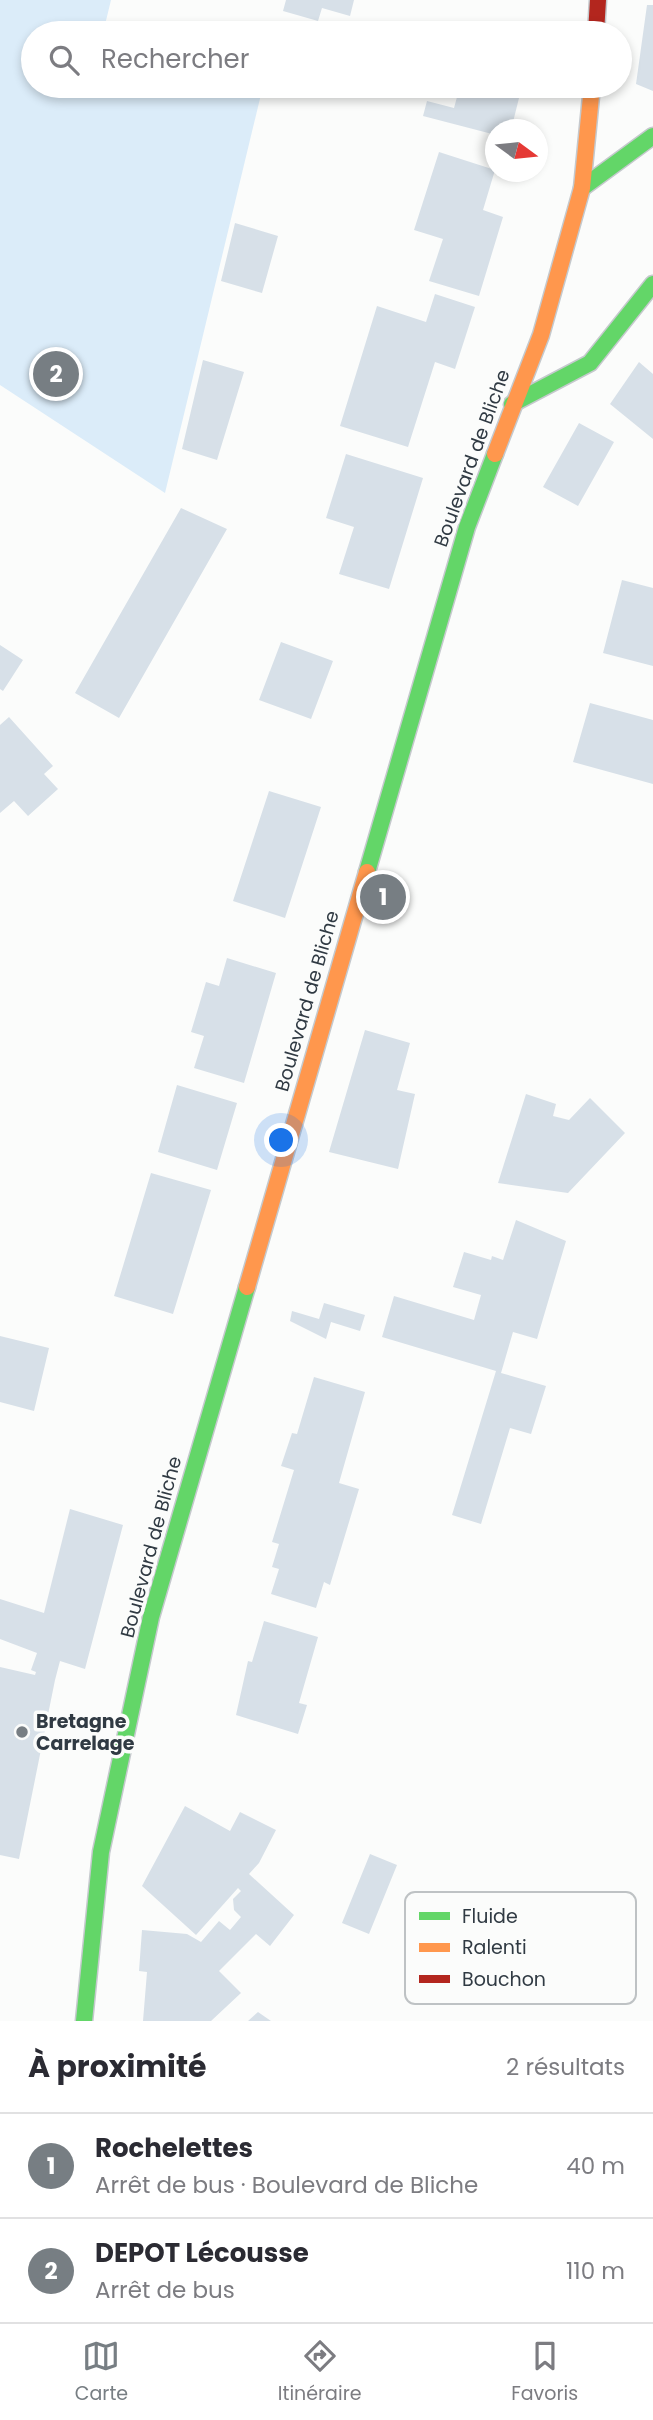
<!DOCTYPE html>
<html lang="fr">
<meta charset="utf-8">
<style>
body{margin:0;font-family:Poppins,sans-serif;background:#f7f7f7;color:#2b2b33}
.compass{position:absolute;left:485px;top:119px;width:63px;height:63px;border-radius:50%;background:#fff;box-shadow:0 4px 10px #0003;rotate:105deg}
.you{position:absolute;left:282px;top:1141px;width:24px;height:24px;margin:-18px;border:5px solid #fff;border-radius:50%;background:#1a73e8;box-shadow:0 0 0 10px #1a73e833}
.badge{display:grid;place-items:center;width:46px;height:46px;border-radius:50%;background:#777e83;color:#fff;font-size:23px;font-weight:700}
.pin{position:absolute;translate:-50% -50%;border:4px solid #fff;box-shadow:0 2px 7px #0006}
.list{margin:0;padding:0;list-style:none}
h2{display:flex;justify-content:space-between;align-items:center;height:91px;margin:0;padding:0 28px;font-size:30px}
h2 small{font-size:23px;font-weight:400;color:#7c7c81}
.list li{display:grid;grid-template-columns:46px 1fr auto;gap:21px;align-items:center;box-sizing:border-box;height:105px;padding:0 28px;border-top:2px solid #e1e1e2}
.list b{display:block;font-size:26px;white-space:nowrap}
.list p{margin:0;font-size:23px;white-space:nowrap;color:#7c7c81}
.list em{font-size:23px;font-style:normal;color:#7c7c81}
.icon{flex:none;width:38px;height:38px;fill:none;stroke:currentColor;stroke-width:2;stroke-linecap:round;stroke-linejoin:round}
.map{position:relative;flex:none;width:653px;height:2021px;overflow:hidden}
.search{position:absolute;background:#fff;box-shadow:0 4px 10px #0003;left:21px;right:21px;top:21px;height:77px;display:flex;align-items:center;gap:18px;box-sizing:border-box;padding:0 24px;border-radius:38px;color:#7c7c81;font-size:26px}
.sheet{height:301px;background:#fff}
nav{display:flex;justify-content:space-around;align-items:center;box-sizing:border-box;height:98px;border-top:2px solid #e1e1e2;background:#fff;font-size:19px;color:#7c7c81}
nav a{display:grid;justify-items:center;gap:4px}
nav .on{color:#777e83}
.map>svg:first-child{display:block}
.green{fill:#dbecf9}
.building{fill:#d7e0e8}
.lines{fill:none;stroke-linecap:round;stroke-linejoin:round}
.fast-casing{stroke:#c5c9cd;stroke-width:19}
.slow-casing{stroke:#c5c9cd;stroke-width:19}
.jam-casing{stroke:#c5c9cd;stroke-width:19}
.fast{stroke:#63d668;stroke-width:16}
.slow{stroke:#ff974d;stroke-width:16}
.jam{stroke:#b3261e;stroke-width:16}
.poi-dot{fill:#777e83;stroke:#fbfcfb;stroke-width:2.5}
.labels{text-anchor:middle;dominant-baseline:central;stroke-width:7;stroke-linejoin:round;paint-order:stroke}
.street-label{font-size:19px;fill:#303a43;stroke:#fbfcfb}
.poi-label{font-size:19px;font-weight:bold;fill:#303a43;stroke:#fbfcfb;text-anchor:start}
.key{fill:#fbfcfb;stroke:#bec2c4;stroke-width:2}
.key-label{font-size:19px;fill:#303a43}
</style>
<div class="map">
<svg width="653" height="2021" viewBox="0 0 653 2021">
<rect width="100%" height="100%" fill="#fbfcfb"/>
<path class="green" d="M0,0H111L103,33H33V86H263L165,493L0,385Z"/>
<path class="building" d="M286,0H354L350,16L322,8L318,21L283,11Z
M647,5H653V91L636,84Z
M460,86H522L511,130H496V135L423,116L427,101L454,108Z
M439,152L495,170L483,210L503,217L479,296L429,281L443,239L414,230Z
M235,223L278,236L262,293L221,281Z
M435,294L475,307L455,369L435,362L408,447L340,426L377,306L426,322Z
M203,360L244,372L217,460L182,449Z
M639,362L653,374V439L610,404Z
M579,423L614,442L578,506L543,487Z
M346,454L423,478L389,589L339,574L354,527L326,518Z
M181,508L227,529L119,718L75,693Z
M622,580L653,588V666L603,653Z
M281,642L333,661L311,719L259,700Z
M0,645L23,660L3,691L0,689Z
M590,703L653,720V784L573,762Z
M9,717L53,766L44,774L58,789L28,816L14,801L0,813V725Z
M269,791L321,807L285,918L233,901Z
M227,958L276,973L244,1083L194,1068L204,1036L191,1032L206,982L219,986Z
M365,1030L410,1043L397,1090L415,1094L398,1169L329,1152Z
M177,1085L237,1103L217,1170L158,1152Z
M526,1094L556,1104L553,1116L569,1120L590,1098L625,1133L568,1193L498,1183Z
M151,1173L211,1190L173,1314L114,1296Z
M516,1220L566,1241L537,1339L513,1332L501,1373L546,1386L531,1434L510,1428L481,1524L452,1515L496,1371L382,1337L394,1296L474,1320L481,1295L453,1287L464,1252L491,1260L492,1256L503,1260Z
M324,1303L365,1315L360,1331L331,1322L326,1339L290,1321L292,1311L319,1319Z
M0,1336L49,1348L34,1411L0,1402Z
M314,1377L365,1392L339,1483L359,1489L330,1585L324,1582L316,1608L271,1594L279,1569L272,1567L279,1544L272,1542L294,1470L281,1466L292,1433L297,1434Z
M70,1509L123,1525L85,1669L60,1661L55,1680L19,1859L0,1855V1667L35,1675L36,1672L31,1670L37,1653L0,1639V1599L44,1613Z
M264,1621L318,1637L299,1703L307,1705L298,1734L236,1715L248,1661L252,1662Z
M185,1806L230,1831L240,1812L276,1830L259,1863L249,1874L294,1915L270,1946L256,1934L219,1971L241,1993L211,2021H143L147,1972L139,1971L142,1930L187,1934L201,1942L219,1921L230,1930L241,1917L234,1910L233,1899L241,1891L238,1888L196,1935L142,1886Z
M370,1854L397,1865L369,1934L342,1923Z
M258,2012L271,2021H248Z"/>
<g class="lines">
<g class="fast-casing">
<path id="fast" d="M582,188L653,136
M512,404L590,363L653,284
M367,872L467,527L495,454
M84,2021L101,1852L151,1617L247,1287"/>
</g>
<g class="slow-casing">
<path id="slow" d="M495,454L541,335L582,188L592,86
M247,1287L367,872"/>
</g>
<g class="jam-casing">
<path id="jam" d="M596,33L598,0"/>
</g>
<use href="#fast" class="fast"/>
<use href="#slow" class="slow"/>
<use href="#jam" class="jam"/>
</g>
<circle class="poi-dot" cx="22" cy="1732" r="7"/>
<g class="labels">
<g class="street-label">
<text transform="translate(472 458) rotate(-70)">Boulevard de Bliche</text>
<text transform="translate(307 1001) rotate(-74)">Boulevard de Bliche</text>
<text transform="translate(151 1547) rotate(-75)">Boulevard de Bliche</text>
</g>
<g class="poi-label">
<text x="36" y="1721">Bretagne<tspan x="36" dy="22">Carrelage</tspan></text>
</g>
</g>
<rect x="405" y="1892" width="231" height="112" rx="10" class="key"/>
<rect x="419" y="1912" width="31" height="8" fill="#63d668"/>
<rect x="419" y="1943" width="31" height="9" fill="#ff974d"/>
<rect x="419" y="1975" width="31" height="8" fill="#b3261e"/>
<g class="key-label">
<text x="462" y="1923">Fluide</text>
<text x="462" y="1954">Ralenti</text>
<text x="462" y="1986">Bouchon</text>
</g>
</svg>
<svg class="compass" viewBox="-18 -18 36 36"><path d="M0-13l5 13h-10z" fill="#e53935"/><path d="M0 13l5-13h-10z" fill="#7c7c81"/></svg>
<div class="you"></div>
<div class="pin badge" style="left:383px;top:897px">1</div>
<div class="pin badge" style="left:56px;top:374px">2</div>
<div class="search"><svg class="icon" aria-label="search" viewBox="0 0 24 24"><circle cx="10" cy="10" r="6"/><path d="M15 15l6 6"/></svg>Rechercher</div>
</div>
<section class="sheet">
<h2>À proximité<small>2 résultats</small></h2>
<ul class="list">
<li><span class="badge">1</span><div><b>Rochelettes</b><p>Arrêt de bus · Boulevard de Bliche</p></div><em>40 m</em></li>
<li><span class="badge">2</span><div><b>DEPOT Lécousse</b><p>Arrêt de bus</p></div><em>110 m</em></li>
</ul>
</section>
<nav>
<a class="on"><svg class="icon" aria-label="map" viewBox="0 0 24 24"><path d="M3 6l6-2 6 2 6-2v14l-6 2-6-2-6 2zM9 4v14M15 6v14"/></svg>Carte</a>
<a><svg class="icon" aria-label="directions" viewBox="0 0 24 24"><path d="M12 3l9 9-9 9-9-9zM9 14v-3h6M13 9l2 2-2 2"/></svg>Itinéraire</a>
<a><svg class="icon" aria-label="saved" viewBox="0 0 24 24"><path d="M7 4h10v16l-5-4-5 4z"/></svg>Favoris</a>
</nav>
